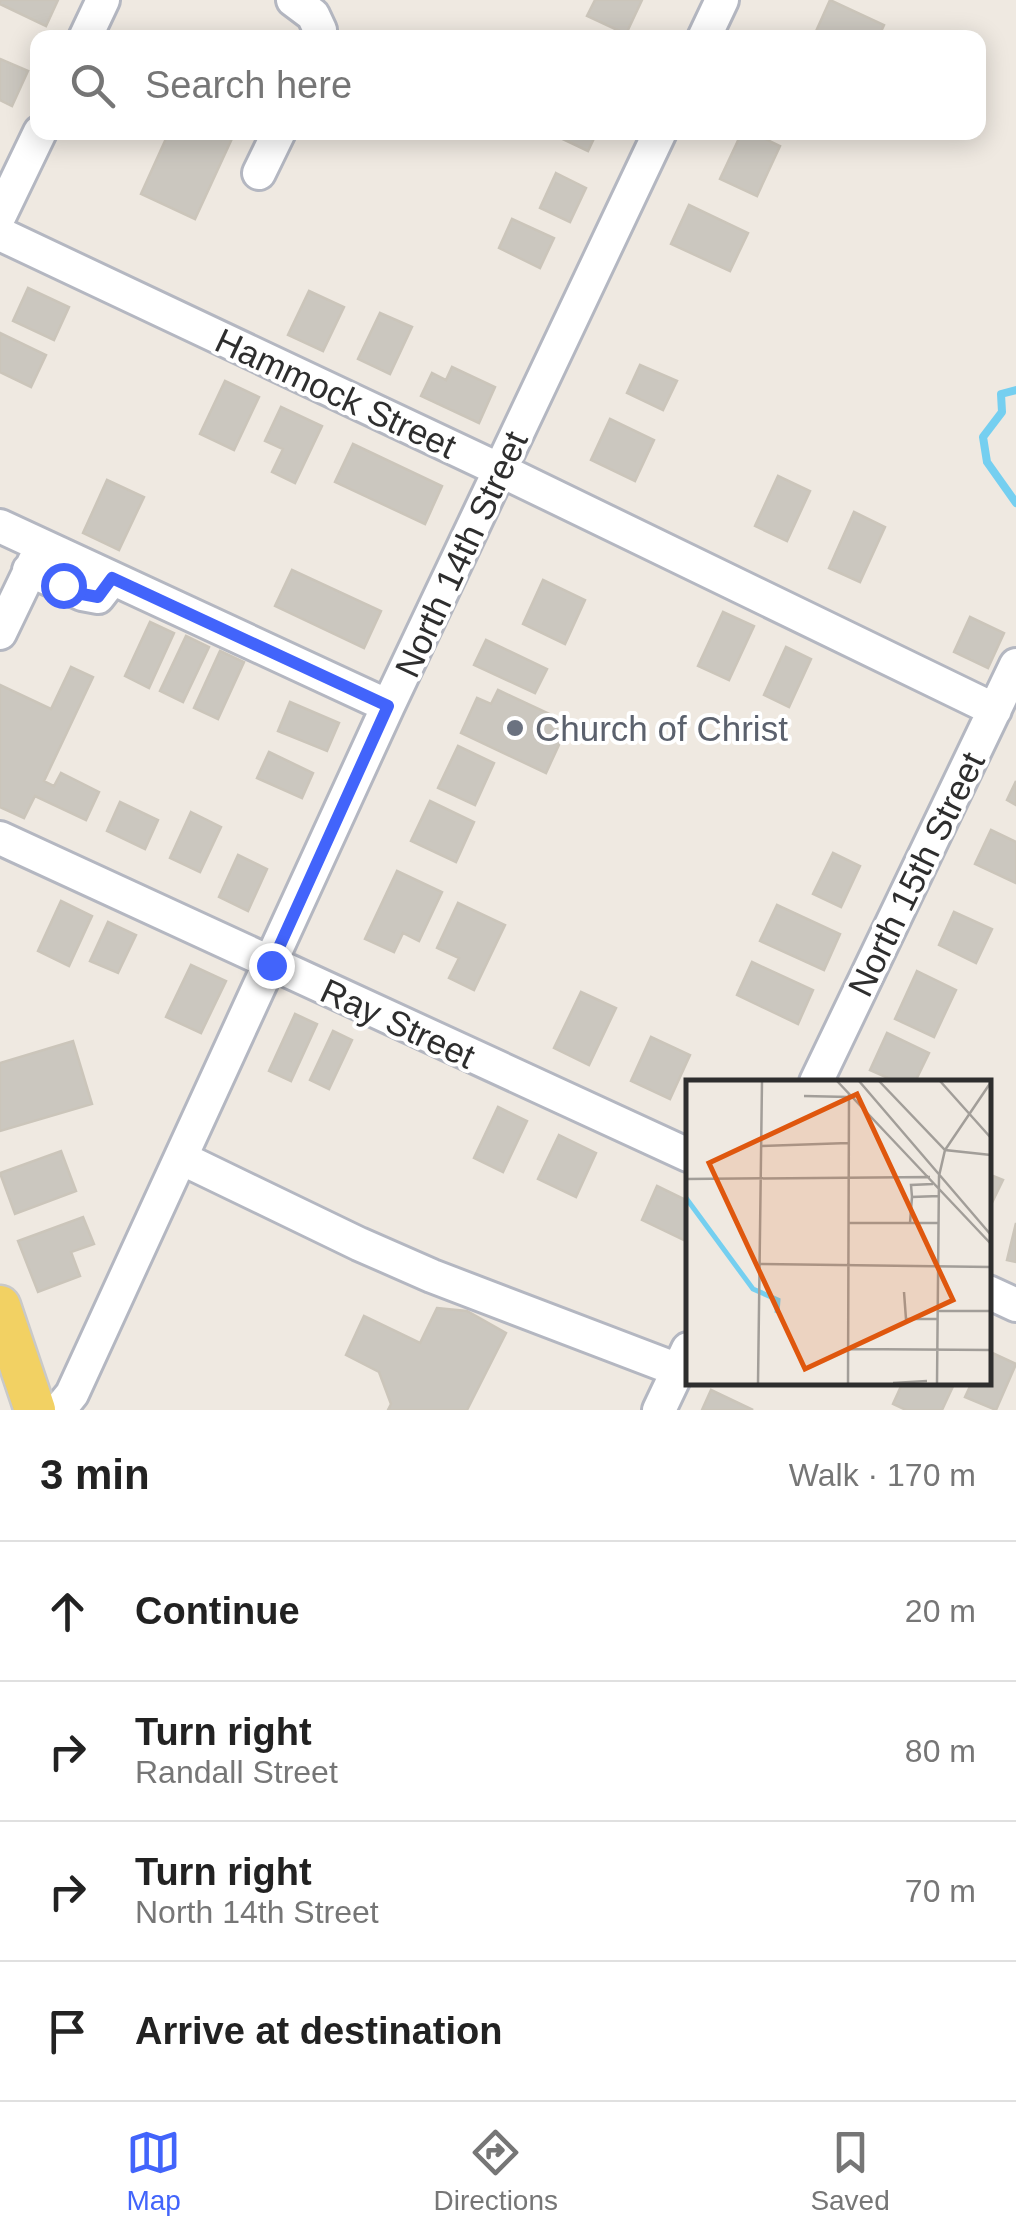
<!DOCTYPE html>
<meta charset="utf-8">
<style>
body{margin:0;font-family:Helvetica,sans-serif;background:#f2f2f2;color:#222}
.stop{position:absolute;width:30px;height:30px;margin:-22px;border:8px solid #4264fb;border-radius:50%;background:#fff}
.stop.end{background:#4264fb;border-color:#fff;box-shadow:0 2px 10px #0008}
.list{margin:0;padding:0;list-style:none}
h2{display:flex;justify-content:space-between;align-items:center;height:130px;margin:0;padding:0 40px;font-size:42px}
h2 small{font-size:32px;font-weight:400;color:#767676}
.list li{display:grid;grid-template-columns:65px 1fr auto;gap:30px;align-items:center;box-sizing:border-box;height:140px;padding:0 40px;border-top:2px solid #e0e0e0}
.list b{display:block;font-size:38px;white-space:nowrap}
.list p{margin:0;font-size:32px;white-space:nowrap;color:#767676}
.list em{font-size:32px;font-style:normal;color:#767676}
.icon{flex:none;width:55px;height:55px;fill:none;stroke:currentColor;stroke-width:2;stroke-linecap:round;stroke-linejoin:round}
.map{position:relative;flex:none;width:1016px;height:1410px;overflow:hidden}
.search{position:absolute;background:#fff;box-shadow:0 5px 25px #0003;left:30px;right:30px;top:30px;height:110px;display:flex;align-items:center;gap:25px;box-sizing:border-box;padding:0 35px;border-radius:20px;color:#767676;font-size:38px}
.sheet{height:690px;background:#fff}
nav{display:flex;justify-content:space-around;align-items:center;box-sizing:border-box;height:140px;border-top:2px solid #e0e0e0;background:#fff;font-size:28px;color:#767676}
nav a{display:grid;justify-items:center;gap:5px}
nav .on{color:#4264fb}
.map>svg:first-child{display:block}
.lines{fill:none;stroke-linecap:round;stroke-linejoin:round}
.stream{stroke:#75cff0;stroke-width:8}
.building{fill:#cbc7bf;stroke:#cbc5ba;stroke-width:2.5}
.minor-casing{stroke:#b4b7c1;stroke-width:38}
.major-casing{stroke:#c9c9c9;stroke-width:45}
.minor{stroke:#fff;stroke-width:32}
.major{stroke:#f2d163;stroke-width:40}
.route{stroke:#4264fb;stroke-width:12}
.worship-dot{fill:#6b7280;stroke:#fff;stroke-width:4}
.labels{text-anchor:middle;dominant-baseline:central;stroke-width:8;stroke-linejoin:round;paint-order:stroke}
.street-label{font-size:35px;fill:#2e2e2e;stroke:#fff}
.worship-label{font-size:35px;fill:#5b616d;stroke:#fff;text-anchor:start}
.inset-river{fill:none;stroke:#75cff0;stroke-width:5}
.inset-road{fill:none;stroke:#a29e99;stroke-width:2.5}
.view{fill:#df570e;fill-opacity:0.15;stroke:#df570e;stroke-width:5}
.inset-edge{fill:none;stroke:#2e2e2e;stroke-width:5}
</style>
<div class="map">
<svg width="1016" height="1410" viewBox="0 0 1016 1410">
<rect width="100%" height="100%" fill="#efe9e1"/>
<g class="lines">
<path class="stream" d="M1016,390L1001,394L1002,412L983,437L987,462L1016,503"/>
</g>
<path class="building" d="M0,0H58L46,26L0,4Z
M595,0H642L626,34L587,16Z
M830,0L884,25L878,38H813Z
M0,59L28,71L12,106L0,100Z
M169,132H235L195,219L141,194Z
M548,132H597L588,151Z
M742,132H751L780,146L757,196L720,179Z
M556,173L586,188L570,222L540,208Z
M689,205L748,233L730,271L671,244Z
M512,219L554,238L540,268L499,248Z
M28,288L69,307L54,340L13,321Z
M309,291L344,307L323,351L288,335Z
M380,313L412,327L390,374L358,359Z
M0,333L46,355L31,387L0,372Z
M640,365L677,381L663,410L627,393Z
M452,367L495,387L479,423L421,396L432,373L446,380Z
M225,381L259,397L234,450L200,434Z
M281,407L322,426L295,483L272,472L283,449L265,441Z
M610,419L654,440L635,481L591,460Z
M353,444L442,486L425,524L335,482Z
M778,476L810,491L787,541L755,526Z
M107,480L144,497L119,550L83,533Z
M854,512L885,527L860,582L829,568Z
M292,570L381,611L364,648L275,606Z
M543,580L585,600L565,644L523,624Z
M723,612L754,626L729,680L698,666Z
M970,617L1004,633L988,668L954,652Z
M150,622L174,633L149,688L125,676Z
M186,636L209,647L183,702L160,691Z
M486,640L547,669L535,693L474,665Z
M786,647L811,659L789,707L764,695Z
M220,651L244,662L218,719L194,708Z
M71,667L93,677L44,781L54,786L61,773L99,792L86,820L35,796L24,818L0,807V685L51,709Z
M498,690L569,723L546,773L461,733L477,698L491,704Z
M290,702L339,723L327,751L278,731Z
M458,746L494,763L475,805L438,788Z
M269,752L313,773L302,798L257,778Z
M1016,781V805L1007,800Z
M430,801L474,822L456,862L411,841Z
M120,802L158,820L145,849L107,831Z
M191,812L221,827L200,872L170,858Z
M991,830L1016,842V883L975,864Z
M833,853L860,866L841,907L813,894Z
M238,855L267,869L248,911L219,897Z
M397,871L442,892L419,941L403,933L394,952L365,939Z
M61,901L92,916L69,966L38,951Z
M458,903L505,925L474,990L449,978L459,958L437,948Z
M777,905L840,934L824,970L760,941Z
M954,912L992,929L976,963L939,945Z
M108,922L136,935L118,973L90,961Z
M752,962L813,990L798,1024L737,995Z
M191,965L226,981L201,1033L166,1017Z
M917,971L956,990L934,1037L895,1019Z
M581,992L616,1008L589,1065L554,1048Z
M295,1014L317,1024L291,1081L269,1071Z
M333,1031L352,1040L329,1089L310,1080Z
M887,1033L929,1053L915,1082H897L870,1070Z
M651,1037L690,1055L670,1099L631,1081Z
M73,1041L92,1104L0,1131V1063Z
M498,1107L527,1121L503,1172L474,1158Z
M559,1135L596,1153L576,1197L538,1179Z
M61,1151L76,1191L15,1214L0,1173Z
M988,1174L1003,1180L988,1211Z
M657,1186L688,1201V1242L642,1220Z
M83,1217L94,1244L71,1252L80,1276L38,1292L18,1241Z
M1016,1223V1262L1007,1260Z
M437,1308L467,1311L506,1333L467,1410H388L391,1404L379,1372L346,1355L364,1316L420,1343Z
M988,1351L1016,1364L996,1410L965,1397L972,1382H988Z
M903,1382L912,1386L914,1382H955L942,1410H906L893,1404Z
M711,1390L753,1410H702Z"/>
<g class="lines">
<g class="minor-casing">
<path id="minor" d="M293,0L313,15L320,30L317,38
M85,38L103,0
M704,38L722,0
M259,173L279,132
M0,215L40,132
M0,234L500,470L995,710
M0,526L388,706
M29,570L82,594L98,597L112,579
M0,633L39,552
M0,838L688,1155
M816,1082L1016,665
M181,1158L359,1244L432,1276L678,1370
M988,1292L1016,1305
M59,1410L72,1394L388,706L660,132
M659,1410L688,1349"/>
</g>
<g class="major-casing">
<path id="major" d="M0,1306L35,1410"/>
</g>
<use href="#minor" class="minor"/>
<use href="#major" class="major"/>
</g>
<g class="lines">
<path class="route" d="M63,585L82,594L98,597L112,578L388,706L271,965"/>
</g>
<circle class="worship-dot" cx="515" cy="728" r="10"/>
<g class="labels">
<g class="street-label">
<text transform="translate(336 393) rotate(25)">Hammock Street</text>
<text transform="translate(461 554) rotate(-65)">North 14th Street</text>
<text transform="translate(916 874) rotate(-64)">North 15th Street</text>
<text transform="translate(398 1023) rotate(25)">Ray Street</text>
</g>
<g class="worship-label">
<text x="535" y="728">Church of Christ</text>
</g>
</g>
<g transform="translate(686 1080)">
<rect width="305" height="305" fill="#efe9e1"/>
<path class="inset-river" d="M0,118L67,209L92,220L91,233"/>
<path class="inset-road" d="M151,1L305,164M173,1L305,155M193,1L259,70L305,75M254,1L305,58M118,16L163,17M75,66L162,63M0,99L244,97M226,117L225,105L247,104M162,143H253M224,143L226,117L253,116M73,184L305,187M218,212L220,239H252M252,231H305M162,269L305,270M207,303L241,301M72,304L76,1M162,304L163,14M251,304L253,96L259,70L305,2"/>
<path class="view" d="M171,14L267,220L119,289L23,83Z"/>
<rect width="305" height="305" class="inset-edge"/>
</g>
</svg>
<div class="stop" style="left:63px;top:585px"></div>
<div class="stop end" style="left:271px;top:965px"></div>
<div class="search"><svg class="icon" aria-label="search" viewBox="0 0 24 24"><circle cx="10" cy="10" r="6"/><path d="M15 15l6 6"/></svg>Search here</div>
</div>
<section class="sheet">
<h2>3 min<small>Walk · 170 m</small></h2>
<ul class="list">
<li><svg class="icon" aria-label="ahead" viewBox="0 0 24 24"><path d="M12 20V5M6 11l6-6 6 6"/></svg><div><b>Continue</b></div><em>20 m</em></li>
<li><svg class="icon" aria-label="right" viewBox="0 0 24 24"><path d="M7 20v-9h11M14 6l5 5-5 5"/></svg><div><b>Turn right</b><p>Randall Street</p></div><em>80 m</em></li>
<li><svg class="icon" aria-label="right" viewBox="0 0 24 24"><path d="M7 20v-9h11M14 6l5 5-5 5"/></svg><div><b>Turn right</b><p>North 14th Street</p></div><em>70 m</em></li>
<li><svg class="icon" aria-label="arrive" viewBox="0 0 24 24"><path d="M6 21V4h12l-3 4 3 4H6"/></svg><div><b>Arrive at destination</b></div></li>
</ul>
</section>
<nav>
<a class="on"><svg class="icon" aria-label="map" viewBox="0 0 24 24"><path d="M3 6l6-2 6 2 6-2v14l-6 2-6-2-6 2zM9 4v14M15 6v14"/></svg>Map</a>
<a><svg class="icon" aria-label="directions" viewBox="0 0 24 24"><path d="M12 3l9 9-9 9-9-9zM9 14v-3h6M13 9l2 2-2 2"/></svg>Directions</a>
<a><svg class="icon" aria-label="saved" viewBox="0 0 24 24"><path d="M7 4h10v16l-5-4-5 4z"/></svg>Saved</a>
</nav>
